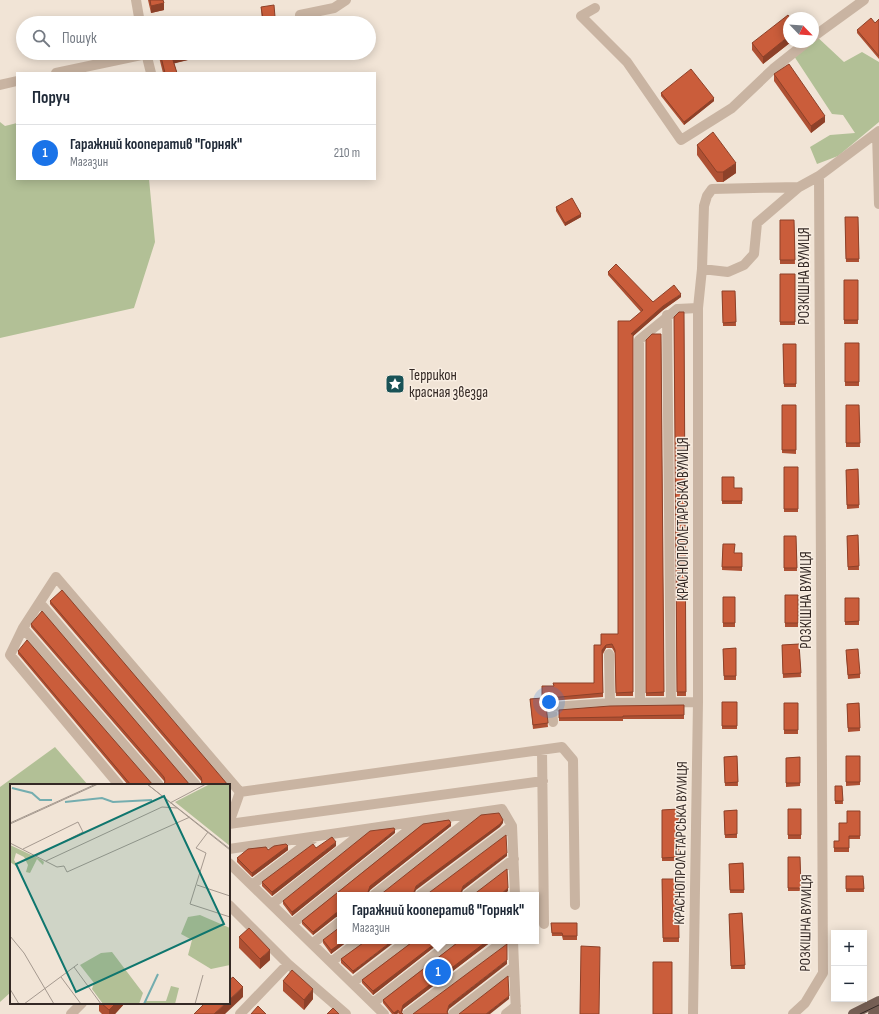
<!DOCTYPE html>
<html lang="uk">
<meta charset="utf-8">
<style>
body{margin:0;font-family:"Sofia Sans Condensed",sans-serif;background:#f6f6f7;color:#1f2937}
.controls{position:absolute;right:12px;bottom:12px;display:grid;overflow:hidden;border-radius:0px;box-shadow:0 2px 10px #0003}
.controls button{width:36px;height:36px;display:grid;place-items:center;padding:0;border:0;border-bottom:1px solid #e0e1e3;background:#fff;color:#1f2937;font:20px sans-serif}
.compass{position:absolute;left:783px;top:12px;width:36px;height:36px;border-radius:50%;background:#fff;box-shadow:0 2px 10px #0003;rotate:115deg}
.you{position:absolute;left:549px;top:702px;width:14px;height:14px;margin:-10px;border:3px solid #fff;border-radius:50%;background:#1a73e8;box-shadow:0 0 0 6px #1a73e833}
.badge{display:grid;place-items:center;width:26px;height:26px;border-radius:50%;background:#1a73e8;color:#fff;font-size:13px;font-weight:700}
.pin{position:absolute;translate:-50% -50%;border:2px solid #fff;box-shadow:0 1px 4px #0006}
.popup{position:absolute;left:337px;top:892px;width:202px;height:52px;box-sizing:border-box;display:grid;place-content:center;border-radius:0px;background:#fff;filter:drop-shadow(0 1px 3px #0005);font-size:13px;white-space:nowrap;color:#747a83}
.popup b{font-size:15px;color:#1f2937}
.popup::after{content:'';position:absolute;left:50%;top:100%;margin-left:-8px;border:8px solid transparent;border-top-color:#fff}
.list{margin:0;padding:0;list-style:none}
h2{display:flex;justify-content:space-between;align-items:center;height:52px;margin:0;padding:0 16px;font-size:17px}
h2 small{font-size:13px;font-weight:400;color:#747a83}
.list li{display:grid;grid-template-columns:26px 1fr auto;gap:12px;align-items:center;box-sizing:border-box;height:56px;padding:0 16px;border-top:1px solid #e0e1e3}
.list b{display:block;font-size:15px;white-space:nowrap}
.list p{margin:0;font-size:13px;white-space:nowrap;color:#747a83}
.list em{font-size:13px;font-style:normal;color:#747a83}
.icon{flex:none;width:22px;height:22px;fill:none;stroke:currentColor;stroke-width:2;stroke-linecap:round;stroke-linejoin:round}
.map{position:relative;flex:none;width:879px;height:1014px;overflow:hidden}
.search{position:absolute;background:#fff;box-shadow:0 2px 10px #0003;left:16px;top:16px;width:360px;height:44px;display:flex;align-items:center;gap:10px;box-sizing:border-box;padding:0 14px;border-radius:22px;color:#747a83;font-size:15px}
.panel{position:absolute;background:#fff;box-shadow:0 2px 10px #0003;left:16px;top:72px;width:360px;height:108px;border-radius:0px}
.map>svg:first-child{display:block}
.green{fill:#b2c096}
.lines{fill:none;stroke-linecap:round;stroke-linejoin:round}
.minor{stroke:#c9b4a2;stroke-width:10}
.major{stroke:#766055;stroke-width:10}
.tram{stroke:#342925;stroke-width:1}
.wall{fill:#ae5033}
.shaded-wall{fill:#8d4129}
.building{fill:#ca5d3b;stroke:#8d4129}
.labels{text-anchor:middle;dominant-baseline:central;stroke-width:3;stroke-linejoin:round;paint-order:stroke}
.street-label{font-size:15px;fill:#342925;stroke:#f9eee2}
.poi-label{font-size:15px;fill:#342925;stroke:#f9eee2;text-anchor:start}
.inset-river{fill:none;stroke:#74adaf;stroke-width:2}
.inset-road{fill:none;stroke:#a5998f;stroke-width:1}
.view{fill:#0f766e;fill-opacity:0.15;stroke:#0f766e;stroke-width:2}
.inset-edge{fill:none;stroke:#342925;stroke-width:2}
</style>
<div class="map">
<svg width="879" height="1014" viewBox="0 0 879 1014">
<rect width="100%" height="100%" fill="#f1e4d6"/>
<path class="green" d="M814,34L844,62L862,52L879,62V122L838,156L817,164L810,147L830,135L855,133L843,115L832,114L792,53L805,42H813Z
M0,122L5,126L17,123V179H149L155,242L134,308L0,338Z
M55,747L88,785H11V992L0,1002V787Z"/>
<g class="lines">
<path class="minor" d="M136,0L140,23
M595,8L581,16L627,62L681,140L732,108L773,69L807,42
M300,15L334,8L346,0
M813,37L864,0
M146,53L151,73
M56,73L146,54
M0,85L17,81
M877,133L879,204
M702,269L704,206L707,196L712,189L799,187
M667,315L671,703
M40,603L196,785
M23,628L159,785
M609,654L610,703
M640,703L639,340L677,309L698,308
M553,722L552,707L610,703L698,702
M542,750L544,924
M119,785L10,655L23,628L56,577L240,792
M229,823L240,792L562,747L573,760L575,905
M229,824L543,781
M229,849L502,809L512,826L515,895
M229,863L384,1014
M252,885L314,838
M374,895L477,814
M420,895L512,826
M467,895L514,859
M272,904L366,830
M229,905L288,964L346,1014
M292,924L420,821
M513,941L516,1014
M312,944L340,922
M331,962L359,941
M352,983L407,941
M373,1003L453,941
M71,1014L82,1003
M240,1014L288,964
M407,1014L504,941
M453,1014L514,967
M506,1014L516,1006
M693,1014L698,702V308L702,269L728,272L744,265L754,254L757,223L799,187L819,176L879,131
M793,1014L805,1003L823,973L819,176"/>
<path class="major" d="M853,1014L879,1001
M873,1014L879,1011"/>
<path class="tram" d="M860,1014L879,1005"/>
</g>
<path class="wall" d="M148,0H163L164,10L151,13Z
M261,7L275,17V23H262Z
M879,19V59L857,33V30L875,23Z
M791,42L763,64L752,50V43Z
M34,53H51L35,56Z
M158,53H192V59L174,63L177,73H163Z
M774,74L825,122L811,133L774,81Z
M661,93L714,101L684,125L661,96Z
M697,145L736,173L723,182H717L697,155Z
M556,207L581,217L565,226L556,211Z
M845,217H858L859,262H846Z
M780,220H794L795,264H780Z
M608,272L653,302L681,297L663,310L633,336V696H616L615,653L612,648H606L603,654V697L549,701L546,707L548,727L533,729L530,699L542,698L554,686L594,683L601,645L618,634L630,321L641,312L608,275Z
M780,274H795V325H780Z
M844,280H858V324H844Z
M722,291H735L736,326H723Z
M684,312L686,696H677L674,317Z
M661,334L664,696H646V340Z
M845,343H859V386H845Z
M783,344H796V387H784Z
M782,405H796V454L782,453Z
M846,405H859L860,447H846Z
M784,467H798V512H784Z
M858,469L859,508L847,509L846,470Z
M722,477L734,488H742V504H722Z
M858,535L859,570H848L847,536Z
M784,536H796L797,571H784Z
M723,544L734,553H742V571L722,570Z
M785,595H798V627H785Z
M723,597H735V627H723Z
M845,598H859V625H845Z
M50,601L228,785L202,783L201,781L50,604Z
M31,624L190,785L165,783L164,781L31,627Z
M799,644L801,677L783,678L782,645Z
M736,648V680H724L723,649Z
M18,651L153,785H128L18,654Z
M846,653L860,674V678L848,679Z
M722,702H737V729H722Z
M784,703H798V734H784Z
M859,703L860,731L848,732L847,704Z
M684,705V719H623V721H559V710Z
M737,756L738,786H725L724,757Z
M846,756H860V785L846,786Z
M800,757V786L786,787V758Z
M835,786H842L843,804H835Z
M679,809V861H662V810Z
M788,809H801V839H788Z
M737,810V838H725L724,811Z
M860,811V839H849V852H834V841H839L847,823Z
M449,820L451,823V826L370,890L368,893L370,895H340V916L336,917L313,935L302,924V921L423,824Z
M395,833L292,916L283,904V901Z
M336,846L272,896L262,886V882Z
M268,850H288L252,877L237,862V858Z
M788,857H800L801,891H788Z
M743,863L744,893H730L729,864Z
M846,876H863L864,892H846Z
M662,879H678L679,942H663Z
M742,913L745,969H731L729,914Z
M551,923H577V940H563L562,936H552Z
M239,937L270,960L260,969L239,948Z
M323,940L340,941H348L331,954L323,943Z
M412,941H442L373,995L362,983V980L411,943Z
M458,941H492L403,1009L402,1013L403,1014H399L398,1013L397,1014H392L383,1003V1000L457,943Z
M363,943L353,974L341,963V959Z
M283,981L313,999L304,1010L283,991Z
M99,1003H125L115,1014H102L99,1011Z"/>
<path class="shaded-wall" d="M164,3V10L151,13V6Z
M789,36V42H791L763,64V57Z
M189,53H192V59L172,64V57Z
M714,98V101L684,125V122Z
M825,116V122L811,133V126Z
M736,163V173L723,182V172Z
M581,214V217L565,226V223Z
M681,294V297L663,310L631,338V334L663,306Z
M606,645V648L602,654V650Z
M549,698V701L546,707V704Z
M503,820V823L500,827L416,890L414,895V892L416,886Z
M451,823V826L370,890L368,895V892L370,886Z
M395,830V833L292,916V912Z
M336,842V846L272,896V892Z
M288,846V850L252,877V873Z
M507,853V856L463,890L461,895V892L463,886Z
M508,888V891L504,895H500Z
M339,912V916L336,917L313,935V932L336,913Z
M344,941H348L331,954V950Z
M392,941H396L353,974V971Z
M438,941H442L373,995V991Z
M487,941H492L403,1009L401,1014V1012L403,1005Z
M270,950V960L260,969V959Z
M507,960V964L449,1009L447,1014V1012L449,1005Z
M243,987V997L225,1014H214L226,1003H229V1000Z
M313,989V999L304,1010V1000Z
M509,996V999L490,1014H486Z
M116,1003H125L115,1014H109V1010Z
M398,1010V1013L397,1014H394V1013Z"/>
<path class="building" d="M150,0H163L164,3L151,6Z
M274,5L275,17L263,19L261,7Z
M788,15L790,18H789V36L763,57L752,43Z
M871,18L875,23L879,19V56L857,30Z
M115,20L116,23H100Z
M160,53H189L172,57L177,73H165Z
M789,64L825,116L811,126L774,74Z
M691,69L714,98L684,122L661,93Z
M713,132L736,163L723,172H717L697,145Z
M572,198L581,214L565,223L556,207Z
M845,217H858L859,259H846Z
M780,220H794L795,260H780Z
M616,264L653,302L674,285L681,294L663,306L631,334H633V692L616,693L615,650L612,644L606,645L602,650L603,693L549,698L546,704L548,723L533,725L530,699L542,698V686H554L553,683H594V645H601V634H618V321H630L643,310L608,272Z
M780,274H795V322H780Z
M844,280H858V320H844Z
M722,291H735L736,322L723,323Z
M679,312H684L686,692H677L674,317Z
M652,334H661L664,692L646,693V340Z
M845,343H859V382H845Z
M783,344H796V384H784Z
M782,405H796V450H782Z
M846,405H859L860,443H846Z
M784,467H798V509H784Z
M858,469L859,505H847L846,470Z
M722,477H734V488H742V501H722Z
M858,535L859,566L848,567L847,536Z
M784,536H796L797,568H784Z
M723,544H735L734,553H742V567H722Z
M62,590L228,785H201L202,781L201,777L50,601Z
M785,595H798V623H785Z
M723,597H735V623H723Z
M845,598H859V621L845,622Z
M42,611L190,785H164L165,781L164,777L31,624Z
M27,640L153,785H131L18,651Z
M799,644L801,673L783,674L782,645Z
M736,648V676H724L723,649Z
M858,649L860,674L848,675L846,650Z
M722,702H737V726H722Z
M784,703H798V730H784Z
M859,703L860,728H848L847,704Z
M684,705V715L623,716V717L559,718V710L610,706Z
M737,756L738,782L725,783L724,757Z
M846,756H860V782H846Z
M800,757V783H786V758Z
M835,786H842L843,801H835Z
M679,809V857L662,858V810Z
M788,809H801V835H788Z
M737,810V834L725,835L724,811Z
M847,811H860V836H849V848H834V841H839V823H847Z
M499,813L503,820L500,824L416,886L414,892L416,895H380L481,815Z
M449,820L451,823L370,886L368,892L370,895H340V912L336,913L313,932L302,921L423,824Z
M394,828L395,830L292,912L283,901L370,831Z
M506,835L507,853L463,886L461,892L463,895H426Z
M332,837L336,842L272,892L262,882L313,844L316,848Z
M286,844L288,846L252,873L237,858L248,849L266,847L268,850L274,846Z
M788,857H800L801,888H788Z
M743,863L744,890H730L729,864Z
M507,869L508,888L500,895H473Z
M846,876H863L864,889H846Z
M662,879H678L679,938H663Z
M742,913L745,965L731,966L729,914Z
M551,923H577V936H563L562,933H552Z
M340,927V941H344L331,950L323,940Z
M249,928L270,950L260,959L239,937Z
M364,941H392L353,971L341,959L363,943Z
M412,941H438L373,991L362,980L411,943Z
M458,941H487L403,1005L401,1012L403,1014H401L398,1010L394,1013L383,1000L457,943Z
M507,944V960L449,1005L447,1012L448,1014H413Z
M581,946L600,947L599,1014H580Z
M653,962H672V1014H653Z
M292,970L313,989L304,1000L283,981Z
M508,976L509,996L486,1014H459Z
M233,977L243,987L229,1000V980Z
M101,1003H116L109,1010Z
M205,1003H226L214,1014H194Z
M258,1006L266,1014H251Z
M333,1008L339,1014H327Z"/>
<defs>
<g id="sight-square" transform="scale(1)"><rect x="-9" y="-9" width="18" height="18" rx="4" fill="#195256" stroke="#f9eee2"/><path d="M0-6L1.8-2.2L6-1.7L2.9 1.2L3.7 5.4L0 3.3L-3.7 5.4L-2.9 1.2L-6-1.7L-1.8-2.2Z" fill="#fff"/></g>
</defs>
<g fill-rule="evenodd">
<use href="#sight-square" x="395" y="384"/>
</g>
<g class="labels">
<g class="street-label">
<text transform="translate(804 276) rotate(-90)">РОЗКІШНА ВУЛИЦЯ</text>
<text transform="translate(683 519) rotate(-90)">КРАСНОПРОЛЕТАРСЬКА ВУЛИЦЯ</text>
<text transform="translate(806 600) rotate(-90)">РОЗКІШНА ВУЛИЦЯ</text>
<text transform="translate(681 843) rotate(-89)">КРАСНОПРОЛЕТАРСЬКА ВУЛИЦЯ</text>
<text transform="translate(806 923) rotate(-89)">РОЗКІШНА ВУЛИЦЯ</text>
</g>
<g class="poi-label">
<text x="409" y="375">Террикон<tspan x="409" dy="17">красная звезда</tspan></text>
</g>
</g>
<g transform="translate(10 784)">
<rect width="220" height="220" fill="#f1e4d6"/>
<path d="M200,0H220V62L165,18ZM0,61L32,76L34,78L33,81L27,75L20,89L16,88L18,81L14,73L6,69L4,76L9,84L0,78ZM190,131L220,144V181L201,185L178,171L182,156L171,150L178,133ZM102,168L133,209L129,220H93L82,205L84,199L70,181L91,169ZM161,202L169,204L165,220H134L135,217H156Z" fill="#b2c096"/>
<path class="inset-river" d="M2,4L22,9L30,16H42M55,18L92,14L103,18L142,16M134,220L148,190"/>
<path class="inset-road" d="M137,0L220,66M137,0L220,65M160,19L196,0M0,39L86,0M0,40L88,0M198,48L186,64L196,69L180,120L220,133M0,59L47,83L54,82L57,88L180,33M13,65L68,38L73,48L26,72M36,77L152,23L167,24M187,101L220,112M0,152L14,169L44,220M64,183L91,220M51,193L71,220M0,205L9,220M14,220L68,180M185,220L193,191"/>
<path class="view" d="M154,12L214,140L66,208L6,80Z"/>
<rect width="220" height="220" class="inset-edge"/>
</g>
</svg>
<div class="controls">
<button>+</button>
<button>−</button>
</div>
<svg class="compass" viewBox="-18 -18 36 36"><path d="M0-13l5 13h-10z" fill="#e53935"/><path d="M0 13l5-13h-10z" fill="#747a83"/></svg>
<div class="you"></div>
<div class="pin badge" style="left:438px;top:972px">1</div>
<div class="popup"><b>Гаражний кооператив &quot;Горняк&quot;</b>Магазин</div>
<div class="search"><svg class="icon" aria-label="search" viewBox="0 0 24 24"><circle cx="10" cy="10" r="6"/><path d="M15 15l6 6"/></svg>Пошук</div>
<section class="panel">
<h2>Поруч<small></small></h2>
<ul class="list">
<li><span class="badge">1</span><div><b>Гаражний кооператив &quot;Горняк&quot;</b><p>Магазин</p></div><em>210 m</em></li>
</ul>
</section>
</div>
